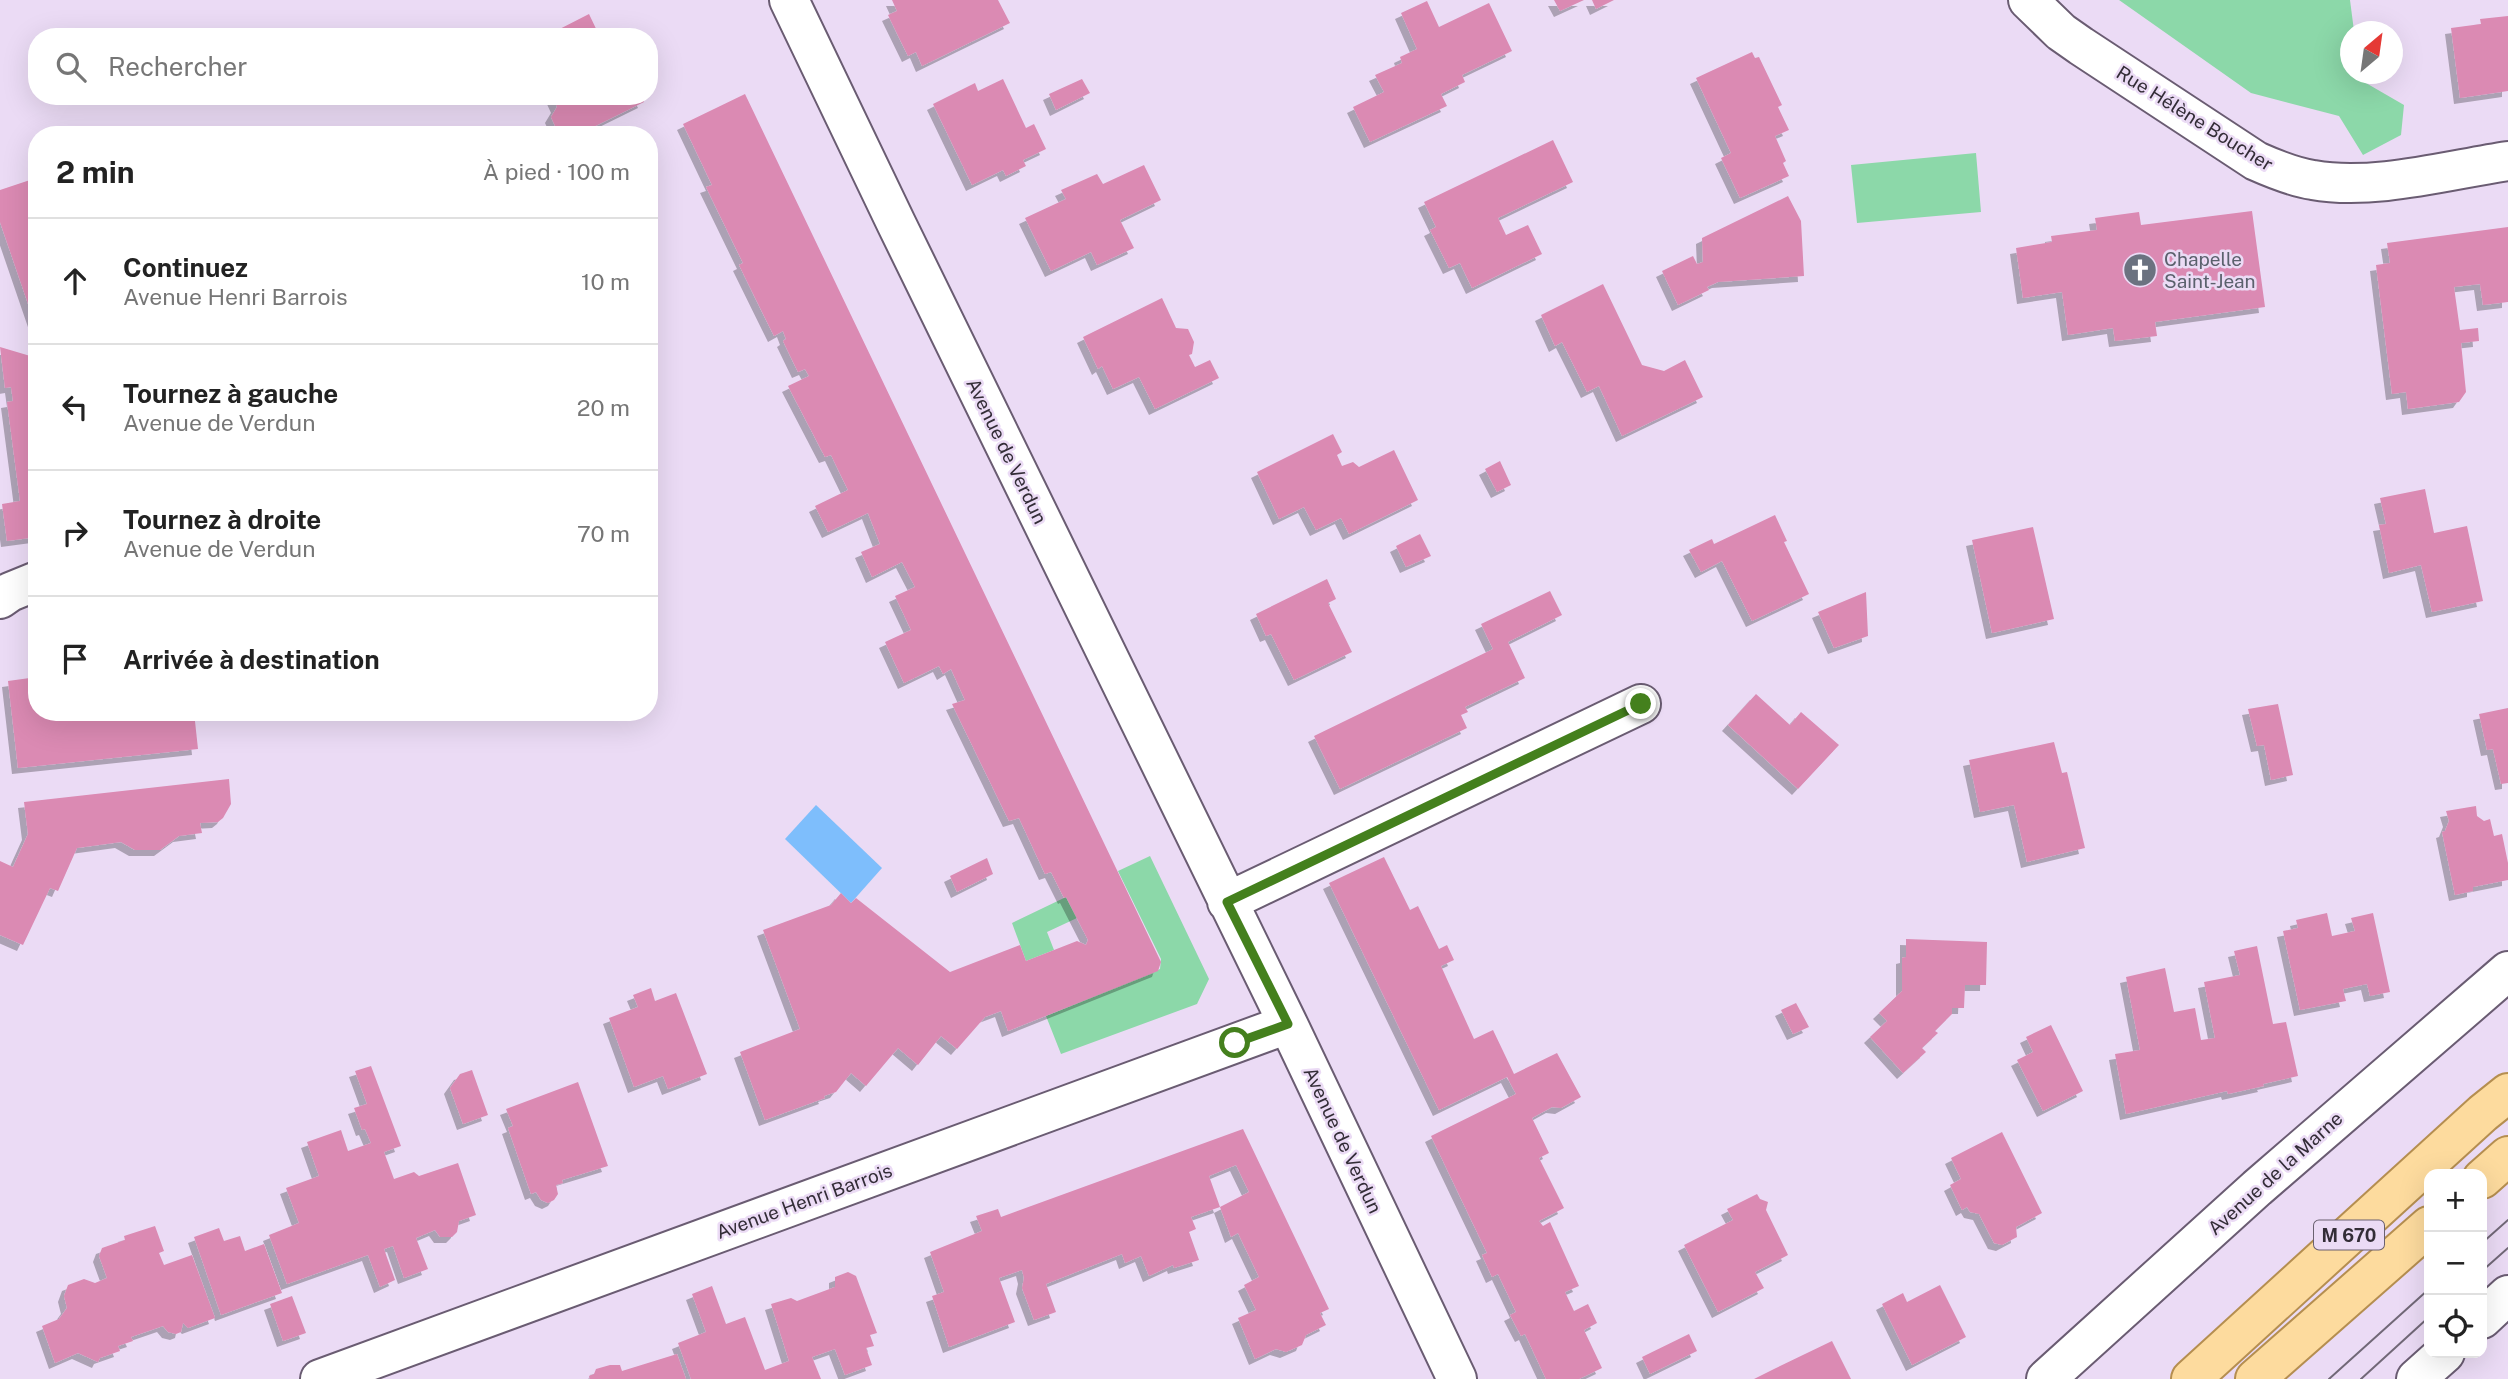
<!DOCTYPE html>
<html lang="fr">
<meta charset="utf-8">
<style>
body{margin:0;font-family:"Public Sans",sans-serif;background:#f2f2f2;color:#222}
.controls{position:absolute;right:21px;bottom:21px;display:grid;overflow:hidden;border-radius:14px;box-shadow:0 7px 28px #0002}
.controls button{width:63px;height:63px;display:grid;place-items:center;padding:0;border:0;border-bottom:2px solid #e0e0e0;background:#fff;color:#222;font:35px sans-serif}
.compass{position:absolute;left:2340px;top:21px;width:63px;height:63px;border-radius:50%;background:#fff;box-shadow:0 7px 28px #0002;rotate:29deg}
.stop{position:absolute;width:21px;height:21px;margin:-16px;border:5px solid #44801d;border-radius:50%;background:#fff}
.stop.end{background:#44801d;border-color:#fff;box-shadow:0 2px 7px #0008}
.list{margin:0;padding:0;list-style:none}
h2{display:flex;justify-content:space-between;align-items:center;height:91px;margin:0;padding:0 28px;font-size:30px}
h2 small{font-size:23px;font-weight:400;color:#767676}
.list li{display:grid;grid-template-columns:46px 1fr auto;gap:21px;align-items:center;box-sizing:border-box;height:126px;padding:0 28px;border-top:2px solid #e0e0e0}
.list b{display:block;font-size:26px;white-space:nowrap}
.list p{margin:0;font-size:23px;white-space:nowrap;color:#767676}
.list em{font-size:23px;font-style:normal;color:#767676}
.icon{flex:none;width:38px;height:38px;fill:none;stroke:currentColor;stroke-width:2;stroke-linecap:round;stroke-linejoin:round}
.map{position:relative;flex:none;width:2508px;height:1379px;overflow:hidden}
.search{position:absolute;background:#fff;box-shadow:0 7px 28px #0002;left:28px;top:28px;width:630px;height:77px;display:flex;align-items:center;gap:18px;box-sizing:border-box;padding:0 24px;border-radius:28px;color:#767676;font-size:26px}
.panel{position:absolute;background:#fff;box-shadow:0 7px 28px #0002;left:28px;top:126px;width:630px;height:595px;border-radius:28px}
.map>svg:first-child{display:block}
.green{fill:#8cd8a9}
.water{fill:#7ebefc}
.building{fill:#db8ab3;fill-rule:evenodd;filter:url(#shadow)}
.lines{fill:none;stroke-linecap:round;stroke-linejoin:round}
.minor-casing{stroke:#6a5c72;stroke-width:42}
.tertiary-casing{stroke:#6a5c72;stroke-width:42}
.primary-casing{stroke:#b58e50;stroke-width:42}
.minor{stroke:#fff;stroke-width:38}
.tertiary{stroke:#fff;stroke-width:38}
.primary{stroke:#fddb9e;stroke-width:38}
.tram{stroke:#716877;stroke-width:2}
.route{stroke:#44801d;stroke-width:9}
.labels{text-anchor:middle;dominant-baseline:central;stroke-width:5;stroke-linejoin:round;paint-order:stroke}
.shield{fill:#ebdbf5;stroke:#6a6170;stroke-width:2}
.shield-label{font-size:18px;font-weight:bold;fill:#332d37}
.street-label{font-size:19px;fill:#332d37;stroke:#ebdbf5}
.worship-label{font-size:19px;fill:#5b616d;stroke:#ebdbf5;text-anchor:start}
</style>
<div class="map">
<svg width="2508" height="1379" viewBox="0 0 2508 1379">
<defs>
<filter id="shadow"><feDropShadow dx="-6" dy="6" stdDeviation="0" flood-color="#0004"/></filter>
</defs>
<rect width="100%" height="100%" fill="#ebdbf5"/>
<path class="green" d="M2119,0H2350L2354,31L2350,32V74H2358L2359,79L2404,105L2401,135L2363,155L2339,116L2251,93Z
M1976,153L1981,212L1857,223L1851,165Z
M1150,856L1209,979L1197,1004L1061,1054L1046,1016L1160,969L1161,959L1118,871Z
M1066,897L1077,918L1047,932L1054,950L1026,961L1012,923Z"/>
<path class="water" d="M816,805L882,868L851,903L785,839Z"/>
<path class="building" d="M892,0H998L1010,23L922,66L916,52L908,56L888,15L897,11Z
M1554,0H1584L1560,11Z
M1592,0H1614L1596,9Z
M1427,1L1439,27L1489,3L1512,51L1462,75L1465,82L1441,94L1447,106L1370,142L1353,107L1384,92L1375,75L1402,63L1400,57L1417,49L1401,13Z
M589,14L600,37H544Z
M2508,16V91L2460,98L2451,28L2481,24L2480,19Z
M1752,52L1755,58L1759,57L1782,105L1778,107L1789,130L1775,136L1786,161L1783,163L1789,176L1740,198L1721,158L1731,153L1696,78Z
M1003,79L1026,128L1034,124L1046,149L1023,160L1026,166L1006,176L1003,170L972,185L933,104L975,83L978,91Z
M1082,79L1090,93L1056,110L1049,94Z
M745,94L1161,962L1158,971L1008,1031L1001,1011L985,1017L957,1049L941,1036L918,1065L898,1048L866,1086L851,1073L836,1092L824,1096L825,1098L765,1120L740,1052L800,1029L763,930L831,905L841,893L851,903L856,898L950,972L1020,945L1026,961L1077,941L1086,945L1088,940L1066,897L1064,898L1051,872L1045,874L1019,818L1009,821L952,704L965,700L951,669L943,674L939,666L904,683L885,642L911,630L895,596L915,587L902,562L872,577L861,552L880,544L868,513L828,532L815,506L848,490L831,455L825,457L788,386L809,376L805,369L798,372L783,341L786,339L783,331L774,336L739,265L743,263L706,187L712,185L683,124Z
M552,96H641L644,102L577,135H571L569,131L557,130L551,117L557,107Z
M1553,140L1573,182L1498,218L1506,235L1528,225L1542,254L1472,288L1460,263L1449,268L1430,230L1436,227L1424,202Z
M1144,165L1161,200L1120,220L1134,248L1097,265L1091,252L1051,271L1025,218L1066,199L1061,190L1097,174L1103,184Z
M36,178L37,180L36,327L0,222V190Z
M1788,196L1801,221L1804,276L1718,282L1707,287L1709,290L1678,305L1662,271L1693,256L1697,264L1703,262L1702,238Z
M2252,211L2265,307L2155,322L2157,336L2115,341L2113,328L2068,335L2062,292L2023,298L2016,248L2052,242L2051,236L2097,230L2095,218L2139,212L2141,225Z
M2508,227V302L2483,305L2480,284L2454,287L2460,330L2478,328L2479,341L2461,343L2466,392L2459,402L2408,409L2406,392L2392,394L2376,265L2390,263L2387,243Z
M1603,284L1642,365L1664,371L1685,360L1703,397L1622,436L1599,386L1587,392L1562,342L1555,346L1541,315Z
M1162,298L1176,328L1188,329L1194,342L1192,354L1189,355L1195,367L1210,360L1219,378L1155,409L1139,377L1113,389L1102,366L1098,369L1083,337Z
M0,347L37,358V537L7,541L2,504L20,501L7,402L13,401L11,387L5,388Z
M1333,434L1342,452L1337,455L1342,466L1353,462L1359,467L1394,450L1418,500L1349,534L1341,518L1316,530L1304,507L1279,519L1257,472Z
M1500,461L1511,485L1497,492L1485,469Z
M2425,489L2434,533L2467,526L2483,601L2432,612L2421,565L2389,573L2379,525L2386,524L2380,498Z
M1775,515L1787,541L1784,542L1809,594L1752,621L1722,561L1701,572L1689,550L1712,539L1714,544Z
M2033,527L2054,619L1992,633L1972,540Z
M1420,534L1431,556L1406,567L1396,546Z
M1327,579L1336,599L1328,603L1352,652L1294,680L1271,634L1266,636L1256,614Z
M1550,591L1562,615L1508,642L1525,678L1465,707L1468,712L1461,715L1467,728L1340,789L1314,736L1493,649L1481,624Z
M1866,592L1868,636L1834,648L1818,612Z
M37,677V712H194L198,749L18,768L8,681Z
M1756,694L1790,725L1801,712L1839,745L1798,789L1728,725Z
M2278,704L2293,775L2271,780L2264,745L2257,746L2248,709Z
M2508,708V783L2501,784L2493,749L2487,750L2479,714Z
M2054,742L2062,773L2067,772L2085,848L2027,862L2014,805L1980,812L1969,760Z
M229,779L231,804L223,818L218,822L200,823L202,833L179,836L160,850H135L121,842L77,848L58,891L50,888L23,945L0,935V861L13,867L28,834L24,802Z
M2476,806L2477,816L2484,821L2490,819L2494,836L2502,834L2508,863V880L2473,887V891L2455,895L2442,832L2445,831L2449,821L2446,811Z
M1384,857L1410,910L1418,906L1439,949L1447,945L1454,960L1441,966L1474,1039L1493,1030L1514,1074L1557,1053L1581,1097L1561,1108L1552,1107L1532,1118L1549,1153L1539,1158L1564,1208L1539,1221L1543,1226L1550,1222L1579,1286L1565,1292L1574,1311L1588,1304L1597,1323L1584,1330L1602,1368L1579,1379H1546L1525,1334L1521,1336L1510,1315L1516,1312L1498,1274L1492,1277L1482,1255L1487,1253L1431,1136L1516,1094L1507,1077L1439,1110L1329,883Z
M987,858L993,874L957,892L950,876Z
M2327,913L2332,936L2355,931L2351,918L2373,913L2390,992L2370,996L2367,984L2343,989L2346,1001L2300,1010L2283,931L2298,928L2296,920Z
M1906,939L1987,942L1986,985H1965L1964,1008H1952V1014L1935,1031L1938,1033L1922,1048L1926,1052L1903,1073L1870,1037L1887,1021L1879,1013L1902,991V958L1906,957Z
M2257,946L2273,1024L2286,1022L2298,1076L2263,1084L2264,1086L2228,1094L2227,1091L2126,1114L2115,1054L2140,1050L2126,977L2165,968L2174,1012L2195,1008L2201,1040L2215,1038L2204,982L2240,975L2234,951Z
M651,988L655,1001L676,993L707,1074L668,1089L663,1076L634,1087L609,1018L638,1007L633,995Z
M1796,1003L1809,1027L1793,1034L1781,1010Z
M2051,1025L2083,1091L2043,1111L2017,1060L2033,1052L2026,1037Z
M371,1066L401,1146L384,1152L394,1179L414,1172L419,1176L458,1163L476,1215L459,1221L457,1232L452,1237H440L435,1230L416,1238L428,1269L404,1278L393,1246L384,1249L395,1280L380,1287L368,1255L287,1284L269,1235L299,1223L286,1188L319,1176L307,1142L341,1130L348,1151L371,1143L365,1129L362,1130L354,1108L367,1104L355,1071Z
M472,1070L488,1115L463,1124L450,1088L460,1074Z
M578,1082L608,1166L562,1180L563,1183L556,1185L558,1194L554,1200L548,1203L541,1200L536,1192L531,1194L508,1128L513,1126L506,1109Z
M1243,1129L1329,1309L1320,1313L1326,1325L1306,1335L1302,1345L1286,1352L1276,1349L1255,1359L1238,1318L1256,1310L1244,1285L1259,1277L1238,1233L1231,1237L1220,1207L1191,1217L1196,1229L1189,1232L1199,1260L1174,1268L1173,1265L1149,1276L1141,1256L1125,1263L1122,1254L1046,1284L1056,1312L1034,1320L1022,1288L1024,1278L1022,1270L999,1278L1015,1322L949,1347L932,1296L944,1292L930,1252L982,1231L976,1216L998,1209L1001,1217ZM1236,1165L1249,1192L1220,1207L1209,1176Z
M2002,1132L2042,1213L2016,1227L2017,1237L2002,1245L1994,1243L1979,1214L1970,1212L1967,1207L1962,1210L1950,1185L1961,1179L1951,1158Z
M1757,1194L1760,1199L1768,1202L1766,1210L1788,1255L1755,1272L1764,1288L1718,1312L1684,1245L1733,1220L1727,1209Z
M155,1226L164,1251L159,1253L164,1265L192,1255L215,1318L188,1328L183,1323L181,1332L176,1334L168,1332L163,1326L131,1337L133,1341L118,1346L120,1351L100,1358L98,1362L78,1353L55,1363L42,1326L59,1319L67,1308L64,1296L68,1285L84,1279L95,1283L107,1278L99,1256L102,1248L125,1240L124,1236Z
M219,1228L224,1241L240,1236L245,1251L264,1244L282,1293L221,1315L194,1237Z
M848,1272L856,1276L877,1333L870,1335L874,1346L866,1348L872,1365L845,1375L835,1349L812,1357L821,1379H691L678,1343L706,1332L692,1294L712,1286L726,1324L745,1317L765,1370L789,1361L771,1304L791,1298L797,1301L835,1287V1277Z
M1940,1285L1966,1337L1912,1365L1882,1304L1903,1293L1907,1302Z
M292,1296L306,1333L283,1341L270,1304Z
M1689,1334L1697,1351L1650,1374L1642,1357Z
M1832,1341L1851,1379H1754L1774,1369Z
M677,1354L686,1379H590L589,1376L594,1374L596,1369L610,1365H620L622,1371Z"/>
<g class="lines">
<g class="minor-casing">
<path id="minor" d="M789,0L896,223L1288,1024L1457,1379
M2028,0L2061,32L2081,46L2256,161C2274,169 2293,177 2313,180C2373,191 2448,170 2508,161
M0,599L10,592L37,581
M1227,902L1641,704
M320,1379L1288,1024"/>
</g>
<g class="tertiary-casing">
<path id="tertiary" d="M2482,1319L2508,1295
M2046,1379L2257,1188L2508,971
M2416,1379L2445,1353"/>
</g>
<g class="primary-casing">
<path id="primary" d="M2482,1179L2508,1156
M2191,1379L2483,1113L2508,1093
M2255,1379L2429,1226"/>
</g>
<use href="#minor" class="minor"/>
<use href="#tertiary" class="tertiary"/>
<use href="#primary" class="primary"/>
<path class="tram" d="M2482,1243L2508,1220
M2482,1271L2508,1248
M2329,1379L2429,1289
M2361,1379L2429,1317"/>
</g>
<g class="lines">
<path class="route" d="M1235,1043L1288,1024L1227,902L1641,704"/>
</g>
<defs>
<g id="church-disc" transform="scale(1.75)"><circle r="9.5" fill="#6b7280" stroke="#ebdbf5"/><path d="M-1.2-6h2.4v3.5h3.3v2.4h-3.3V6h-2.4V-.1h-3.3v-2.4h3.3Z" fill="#fff"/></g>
</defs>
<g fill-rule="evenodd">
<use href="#church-disc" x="2140" y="270"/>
</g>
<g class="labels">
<rect class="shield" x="2314" y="1220.5" width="70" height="29" rx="5"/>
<g class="shield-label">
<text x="2349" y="1235">M 670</text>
</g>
<g class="street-label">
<text transform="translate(2195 118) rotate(32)">Rue Hélène Boucher</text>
<text transform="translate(1007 451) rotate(64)">Avenue de Verdun</text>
<text transform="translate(1343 1140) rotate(65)">Avenue de Verdun</text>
<text transform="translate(2275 1173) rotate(-42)">Avenue de la Marne</text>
<text transform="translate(804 1201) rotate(-20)">Avenue Henri Barrois</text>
</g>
<g class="worship-label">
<text x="2164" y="259">Chapelle<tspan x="2164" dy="22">Saint-Jean</tspan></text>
</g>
</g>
</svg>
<div class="controls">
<button>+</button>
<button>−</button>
<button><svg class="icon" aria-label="locate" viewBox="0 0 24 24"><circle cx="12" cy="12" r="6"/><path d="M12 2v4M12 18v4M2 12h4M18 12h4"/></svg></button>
</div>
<svg class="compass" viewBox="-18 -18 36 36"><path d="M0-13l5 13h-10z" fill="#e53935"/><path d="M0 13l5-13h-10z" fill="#767676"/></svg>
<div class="stop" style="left:1235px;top:1043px"></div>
<div class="stop end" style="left:1641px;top:704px"></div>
<div class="search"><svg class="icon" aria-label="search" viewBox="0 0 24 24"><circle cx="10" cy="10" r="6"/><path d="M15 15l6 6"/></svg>Rechercher</div>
<section class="panel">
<h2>2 min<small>À pied · 100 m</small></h2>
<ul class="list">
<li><svg class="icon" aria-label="ahead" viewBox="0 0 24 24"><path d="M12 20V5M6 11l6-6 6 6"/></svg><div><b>Continuez</b><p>Avenue Henri Barrois</p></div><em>10 m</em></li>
<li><svg class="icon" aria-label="left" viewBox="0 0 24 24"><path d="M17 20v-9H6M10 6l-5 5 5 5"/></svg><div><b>Tournez à gauche</b><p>Avenue de Verdun</p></div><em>20 m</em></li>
<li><svg class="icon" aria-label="right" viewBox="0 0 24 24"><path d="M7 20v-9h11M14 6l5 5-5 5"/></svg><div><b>Tournez à droite</b><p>Avenue de Verdun</p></div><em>70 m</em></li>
<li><svg class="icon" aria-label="arrive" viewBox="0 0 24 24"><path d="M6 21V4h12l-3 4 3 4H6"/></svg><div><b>Arrivée à destination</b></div></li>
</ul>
</section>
</div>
